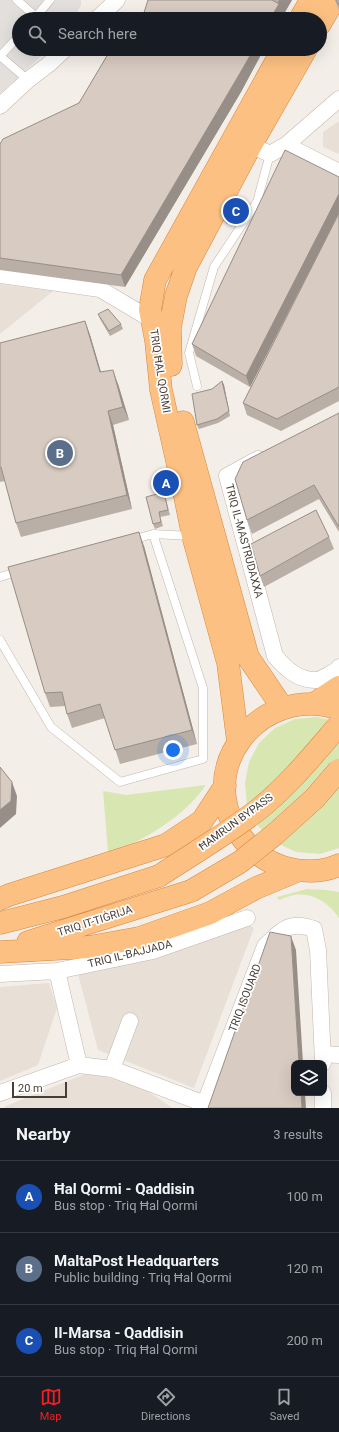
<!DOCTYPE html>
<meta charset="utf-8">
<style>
body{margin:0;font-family:Roboto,sans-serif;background:#242831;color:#f1f3f6}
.controls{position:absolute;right:12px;bottom:12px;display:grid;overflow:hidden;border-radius:8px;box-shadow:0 4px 16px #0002}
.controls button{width:36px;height:36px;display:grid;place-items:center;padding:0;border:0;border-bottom:1px solid #363941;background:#171b24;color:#f1f3f6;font:20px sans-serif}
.scale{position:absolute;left:12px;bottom:10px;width:55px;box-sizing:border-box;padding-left:4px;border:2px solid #473e37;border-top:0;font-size:11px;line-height:14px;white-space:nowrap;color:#473e37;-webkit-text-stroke:3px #fff;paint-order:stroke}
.you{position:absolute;left:173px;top:750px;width:14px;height:14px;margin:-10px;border:3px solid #fff;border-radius:50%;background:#1a73e8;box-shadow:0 0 0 6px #1a73e833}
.badge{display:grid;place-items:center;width:26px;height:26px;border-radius:50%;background:#f51e22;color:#fff;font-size:13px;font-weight:700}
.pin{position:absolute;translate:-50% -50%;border:2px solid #fff;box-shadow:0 1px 4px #0006}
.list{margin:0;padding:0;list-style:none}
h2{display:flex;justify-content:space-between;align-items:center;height:52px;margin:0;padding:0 16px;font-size:17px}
h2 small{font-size:13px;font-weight:400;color:#9ea1a6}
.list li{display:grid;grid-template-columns:26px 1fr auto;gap:12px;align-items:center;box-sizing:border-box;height:72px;padding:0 16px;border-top:1px solid #363941}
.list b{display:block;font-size:15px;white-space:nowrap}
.list p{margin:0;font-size:13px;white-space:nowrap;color:#9ea1a6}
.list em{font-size:13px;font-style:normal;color:#9ea1a6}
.icon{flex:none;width:22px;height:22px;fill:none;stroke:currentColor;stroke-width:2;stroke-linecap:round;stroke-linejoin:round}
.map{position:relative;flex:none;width:339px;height:1108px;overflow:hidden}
.search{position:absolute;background:#171b24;box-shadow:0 4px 16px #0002;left:12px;right:12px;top:12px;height:44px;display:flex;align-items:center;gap:10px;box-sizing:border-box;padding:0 14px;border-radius:22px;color:#9ea1a6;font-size:15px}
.sheet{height:268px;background:#171b24}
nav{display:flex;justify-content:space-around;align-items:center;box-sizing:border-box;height:56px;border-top:1px solid #363941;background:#171b24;font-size:11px;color:#9ea1a6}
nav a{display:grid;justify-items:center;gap:2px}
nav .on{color:#f51e22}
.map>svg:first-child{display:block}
.residential{fill:#e8dfd6}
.green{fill:#d8e7b2}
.parking{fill:#e2dfdd}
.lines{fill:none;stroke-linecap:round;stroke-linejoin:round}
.service-casing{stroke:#c2b7ae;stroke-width:9}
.minor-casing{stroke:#c2b7ae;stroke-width:17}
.trunk-casing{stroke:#da853c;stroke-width:23}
.service{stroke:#fff;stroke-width:8}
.minor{stroke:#fff;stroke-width:16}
.trunk{stroke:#fcc182;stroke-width:22}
.trunk-bridge-casing{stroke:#da853c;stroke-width:23;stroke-linecap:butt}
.trunk-bridge{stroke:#fcc182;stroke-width:22}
.wall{fill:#baafa6}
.shaded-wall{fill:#978e87}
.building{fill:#d8cbc1;stroke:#978e87}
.labels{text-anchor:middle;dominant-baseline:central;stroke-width:3.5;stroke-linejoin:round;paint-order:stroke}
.street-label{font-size:11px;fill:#473e37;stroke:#fff}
</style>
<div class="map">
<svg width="339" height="1108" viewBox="0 0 339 1108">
<rect width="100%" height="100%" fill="#f4eee8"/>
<path class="residential" d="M339,121V154L323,147V132Z
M0,284L53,291L0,334Z
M245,923L254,928L194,1088L98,1050L78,974Z
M49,983L57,1008L38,1065L0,1081V987Z
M90,1072L145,1089L172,1108H4L6,1106Z"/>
<path class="green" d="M317,717L339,722V848L320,854L296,852L275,842L258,826L247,805L245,783L249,762L259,743L275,728L295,719Z
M206,785C188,811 160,830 132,844C125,848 116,850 108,852L103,791L126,795Z
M307,889L327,890L339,892V918C329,903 313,892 294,895C289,896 284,898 279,900L277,897Z"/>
<path class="parking" d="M0,0H81V5L73,19H19V49H49L0,94Z"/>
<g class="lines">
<g class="service-casing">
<path id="service" d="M17,0L36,17
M34,19L50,0
M0,56L28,80
M0,56L19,36
M197,386L189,353L214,267L257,202L270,154
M132,540L153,534L191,536
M0,577L20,571
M0,640L51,727L120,782L203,759V688L153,534"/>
</g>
<g class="minor-casing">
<path id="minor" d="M97,19L117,0
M0,106L28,80L49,64L65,49
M251,145L270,154L286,145L339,99
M286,145L339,172
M0,275L100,289L152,320
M258,459L227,476L275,656C286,669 299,681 317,680C323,679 331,673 337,670L339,667
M0,974L57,971L153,951L247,918
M323,1054L339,1055
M79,1065L112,1069L205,1104
M112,1069L130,1021
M0,1093L79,1065L57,971
M323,1093V1108
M203,1108L265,946C282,930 289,920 314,929L318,950L323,1063"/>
</g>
<g class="trunk-casing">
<path id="trunk" d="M300,19L311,0
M320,24L334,0
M171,365L170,328L176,296L186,267L251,145L306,49
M183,422L248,657L282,707
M315,703L339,687
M339,709C259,682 190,772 243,839C253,852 267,862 283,867C301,872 321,873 339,865
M238,742L228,663L193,536L184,492L161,390L156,341L150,309L155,280L283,49
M0,899L9,895L166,845L202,821L225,786
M0,923L63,907L159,876
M28,942L191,891
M0,952L89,947L139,938L210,913L256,888L297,871"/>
</g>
<use href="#service" class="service"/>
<use href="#minor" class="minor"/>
<use href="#trunk" class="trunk"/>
<g class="trunk-bridge-casing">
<path id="trunk-bridge" d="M159,876C192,854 227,834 259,809C289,785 314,754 339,725
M191,891L240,862L274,835L315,798L339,770"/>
</g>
<use href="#trunk-bridge" class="trunk-bridge"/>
</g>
<path class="wall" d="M148,0H292L281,19H142Z
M335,0H339V11Z
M111,49H264L241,92L125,287L0,270V144L79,103Z
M339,177V401L281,431L247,415L243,403L319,252L250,387L196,356L192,344Z
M233,215L227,224L224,221L222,216Z
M98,314L121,324L123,329L110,336L100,319Z
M85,321L90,335L101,372L118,384L129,420L113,425L132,509L21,537L16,523L5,481L0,482V343Z
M222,381L224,385L230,416L218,423L199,429L197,425Z
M339,413V532L319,499L252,534L247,520Z
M164,492L170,515L160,517L163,526L155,529L153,524Z
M329,537L334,549L264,587L260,576Z
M144,546L197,744L120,764L105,718L72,728L67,714L65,706L50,707L45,693Z"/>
<path class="shaded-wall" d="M279,0H292L281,19H270L279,4L278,2Z
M254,49H264L241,92L125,287L121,275Z
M339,194V213L250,387L246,376Z
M231,211L233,215L227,224L226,219Z
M85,321L90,335L105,386L100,372Z
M113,370L118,384L129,420L123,407Z
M222,381L224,385L230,416L229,411Z
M108,411L113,425L132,509L127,495Z
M139,532L144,546L197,744L192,730Z
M12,782L17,796L16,814L0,828V810Z
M291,936L296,950L303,1063H299Z
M301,1093H305L306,1108H302Z"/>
<path class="building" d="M148,0H272L279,4L270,19H142Z
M336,0H339V5Z
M111,49H254L236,80L121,275L0,258V144L3,139L79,103Z
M285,150L339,177V194L246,376L192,344Z
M227,208L231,211L226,219L222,216Z
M339,213V387L277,419L243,403Z
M108,309L121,324L109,331L98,314Z
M85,321L100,372L113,370L123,407L108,411L127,495L16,523L1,467H0V343Z
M222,381L229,411L217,419L197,425L192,394L212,389Z
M339,413V527L314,485L247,520L235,479L243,462Z
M164,492L168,510L159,512L161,522L153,524L146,497Z
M316,510L329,537L260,576L251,544Z
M139,532L192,730L115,750L100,704L67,714L62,692L45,693L8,567Z
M0,767L12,782L11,801L0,810Z
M270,932L291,936L299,1063H294V1093H301L302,1108H208Z"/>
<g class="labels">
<g class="street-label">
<text transform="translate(160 371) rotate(81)">TRIQ ĦAL QORMI</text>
<text transform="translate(244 541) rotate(75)">TRIQ IL-MASTRUDAXXA</text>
<text transform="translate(236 822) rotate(-36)">ĦAMRUN BYPASS</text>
<text transform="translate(95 921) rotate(-18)">TRIQ IT-TIĠRIJA</text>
<text transform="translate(130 954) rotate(-14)">TRIQ IL-BAJJADA</text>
<text transform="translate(245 998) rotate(-69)">TRIQ ISOUARD</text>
</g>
</g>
</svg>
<div class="controls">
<button><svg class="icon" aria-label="layers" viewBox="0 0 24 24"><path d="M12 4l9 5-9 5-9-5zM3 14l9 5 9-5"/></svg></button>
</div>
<div class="scale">20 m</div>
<div class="you"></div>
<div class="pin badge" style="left:166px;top:483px;background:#1a4fb4">A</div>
<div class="pin badge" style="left:60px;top:453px;background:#5c6f8a">B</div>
<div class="pin badge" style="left:236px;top:211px;background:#1a4fb4">C</div>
<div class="search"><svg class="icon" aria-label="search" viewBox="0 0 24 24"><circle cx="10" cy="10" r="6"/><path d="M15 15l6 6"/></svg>Search here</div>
</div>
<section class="sheet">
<h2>Nearby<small>3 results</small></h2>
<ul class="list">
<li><span class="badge" style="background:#1a4fb4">A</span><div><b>Ħal Qormi - Qaddisin</b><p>Bus stop · Triq Ħal Qormi</p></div><em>100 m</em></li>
<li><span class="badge" style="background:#5c6f8a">B</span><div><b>MaltaPost Headquarters</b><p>Public building · Triq Ħal Qormi</p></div><em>120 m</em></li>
<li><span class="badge" style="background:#1a4fb4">C</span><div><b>Il-Marsa - Qaddisin</b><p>Bus stop · Triq Ħal Qormi</p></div><em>200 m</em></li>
</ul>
</section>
<nav>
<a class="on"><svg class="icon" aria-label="map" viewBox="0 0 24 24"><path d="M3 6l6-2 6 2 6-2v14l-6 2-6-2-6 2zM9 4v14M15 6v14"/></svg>Map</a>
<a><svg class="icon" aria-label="directions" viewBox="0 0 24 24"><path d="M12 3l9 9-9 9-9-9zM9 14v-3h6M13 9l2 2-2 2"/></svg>Directions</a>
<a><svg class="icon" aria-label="saved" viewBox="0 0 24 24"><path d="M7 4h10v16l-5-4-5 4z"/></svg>Saved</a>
</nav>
